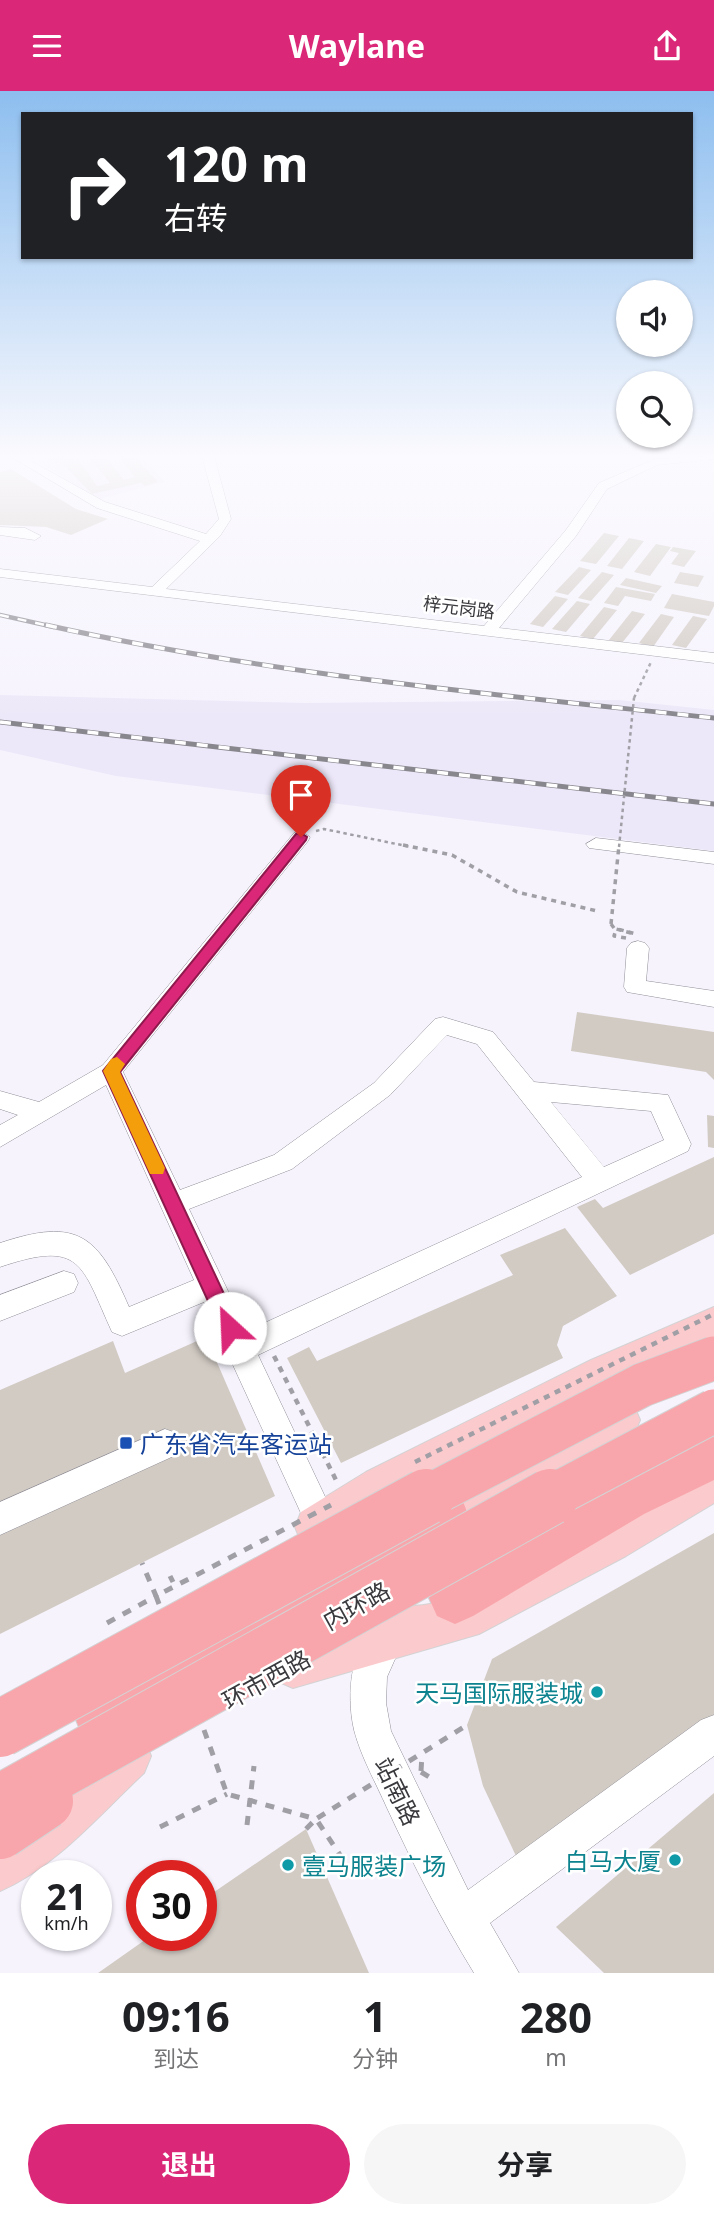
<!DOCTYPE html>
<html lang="zh">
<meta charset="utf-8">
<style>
:root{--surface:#fff;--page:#f6f6f6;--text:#202124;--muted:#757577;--accent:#db2777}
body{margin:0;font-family:"Noto Sans","Noto Sans SC",sans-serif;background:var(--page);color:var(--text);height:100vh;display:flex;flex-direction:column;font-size:26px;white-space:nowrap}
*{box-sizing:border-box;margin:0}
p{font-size:23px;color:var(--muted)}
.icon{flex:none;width:38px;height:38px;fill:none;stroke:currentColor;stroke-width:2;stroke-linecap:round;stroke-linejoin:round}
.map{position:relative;height:1882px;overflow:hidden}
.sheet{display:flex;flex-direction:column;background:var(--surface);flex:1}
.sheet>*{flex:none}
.guide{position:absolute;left:21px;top:21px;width:672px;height:147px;border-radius:0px;box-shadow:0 2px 5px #0004;background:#202124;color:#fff;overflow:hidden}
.fabs{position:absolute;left:616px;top:189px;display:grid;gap:14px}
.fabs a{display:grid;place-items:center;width:77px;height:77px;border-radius:50%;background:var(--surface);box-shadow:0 2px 5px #0004;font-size:35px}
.speed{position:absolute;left:21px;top:1769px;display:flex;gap:14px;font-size:35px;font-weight:700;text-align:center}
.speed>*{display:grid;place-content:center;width:91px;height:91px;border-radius:50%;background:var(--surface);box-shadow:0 2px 5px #0004;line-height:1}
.speed small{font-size:18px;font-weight:400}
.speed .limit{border:10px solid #d22;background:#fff;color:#111}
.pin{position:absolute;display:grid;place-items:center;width:60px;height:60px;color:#fff;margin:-72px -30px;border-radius:50% 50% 50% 0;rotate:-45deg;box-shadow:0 0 7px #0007}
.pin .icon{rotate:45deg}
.me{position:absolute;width:77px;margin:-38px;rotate:335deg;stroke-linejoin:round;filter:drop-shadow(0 0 5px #0008)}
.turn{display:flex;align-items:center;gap:24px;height:147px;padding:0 28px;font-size:32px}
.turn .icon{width:91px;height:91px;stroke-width:2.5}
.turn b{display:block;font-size:49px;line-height:60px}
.eta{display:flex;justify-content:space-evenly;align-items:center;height:119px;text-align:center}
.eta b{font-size:42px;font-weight:700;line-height:49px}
.primary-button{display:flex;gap:14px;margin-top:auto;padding:14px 28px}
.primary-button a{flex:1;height:80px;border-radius:42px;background:var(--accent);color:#fff;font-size:28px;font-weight:700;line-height:80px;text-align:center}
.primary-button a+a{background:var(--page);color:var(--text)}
header{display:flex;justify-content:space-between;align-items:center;height:91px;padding:0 28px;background:var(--accent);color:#fff;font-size:32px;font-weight:700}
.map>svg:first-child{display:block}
.built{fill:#ede8f9}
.building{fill:#d2cbc4}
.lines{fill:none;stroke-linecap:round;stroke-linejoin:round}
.minor-casing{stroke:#918f98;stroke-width:1}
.major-casing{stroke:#d4d3d4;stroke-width:2}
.highway-casing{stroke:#d4d3d4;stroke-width:2}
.path-far3{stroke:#a19fa6;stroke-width:2.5;stroke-dasharray:3.5 3.5;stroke-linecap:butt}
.path-far2{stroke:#a19fa6;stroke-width:3.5;stroke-dasharray:5 5;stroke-linecap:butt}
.path-far1{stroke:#a19fa6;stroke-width:4.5;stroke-dasharray:6 6;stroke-linecap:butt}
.path{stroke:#a19fa6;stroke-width:5;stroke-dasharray:9 9;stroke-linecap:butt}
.minor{fill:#fff;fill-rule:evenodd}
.major{fill:#fbcacd;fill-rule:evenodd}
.highway{fill:#f8a6ab;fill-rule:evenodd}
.rail-far1-casing{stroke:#89878e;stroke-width:4.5}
.rail-casing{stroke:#89878e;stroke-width:5}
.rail-far1{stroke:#fff;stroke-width:2.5;stroke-dasharray:9;stroke-linecap:butt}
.rail{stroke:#fff;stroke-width:3.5;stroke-dasharray:11;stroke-linecap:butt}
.highway-bridge-far1-casing{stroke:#d4d3d4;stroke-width:45;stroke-linecap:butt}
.highway-bridge-casing{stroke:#d4d3d4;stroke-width:58;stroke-linecap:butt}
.path-bridge-far3{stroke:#a19fa6;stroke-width:2.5;stroke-dasharray:3.5 3.5;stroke-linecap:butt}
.path-bridge-far2{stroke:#a19fa6;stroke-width:3.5;stroke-dasharray:5 5;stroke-linecap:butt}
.path-bridge-far1{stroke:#a19fa6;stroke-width:4.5;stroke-dasharray:6 6;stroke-linecap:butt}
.path-bridge{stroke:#a19fa6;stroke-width:5;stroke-dasharray:9 9;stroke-linecap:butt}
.highway-bridge-far1{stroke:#f8a6ab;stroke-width:43}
.highway-bridge{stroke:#f8a6ab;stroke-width:56}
.route{fill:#db2777;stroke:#8e194d;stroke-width:2}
.slow{fill:#f59e0b}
.transit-dot{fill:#1a4fb4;stroke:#fff;stroke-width:2.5}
.culture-dot{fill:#0f9aa8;stroke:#fff;stroke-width:2.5}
.labels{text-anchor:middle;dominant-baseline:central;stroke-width:5;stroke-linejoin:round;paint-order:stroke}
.far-street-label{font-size:18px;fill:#3a393d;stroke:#fff}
.near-transit-label{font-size:24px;fill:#164399;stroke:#fff;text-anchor:start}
.near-street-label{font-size:24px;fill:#3a393d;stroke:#fff}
.near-culture-label{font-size:24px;fill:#0d838f;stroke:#fff;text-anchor:end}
</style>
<header><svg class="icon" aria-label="menu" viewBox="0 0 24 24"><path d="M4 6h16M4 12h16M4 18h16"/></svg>Waylane<svg class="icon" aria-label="share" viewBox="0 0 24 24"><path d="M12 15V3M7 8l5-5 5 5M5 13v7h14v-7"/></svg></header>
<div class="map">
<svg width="714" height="1882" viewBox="0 0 714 1882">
<rect width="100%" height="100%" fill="#f6f3fd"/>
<!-- built -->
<g class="built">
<path d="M 29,365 L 165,365 L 146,369 L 165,391 L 99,408 Z"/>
<path d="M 0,604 L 305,612 L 619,609 L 714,619 L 714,760 L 116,685 L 0,659 Z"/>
</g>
<!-- building -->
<g class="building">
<path d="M 39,365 L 76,365 L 97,395 L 110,392 L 88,365 L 105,365 L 124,389 L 135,386 L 118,365 L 134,365 L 158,391 L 145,395 L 141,392 L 92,403 L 63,373 Z"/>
<path d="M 11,378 L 76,418 L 108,428 L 71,444 L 46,436 L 0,434 L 0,381 Z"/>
<path d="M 604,442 L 619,445 L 596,473 L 580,470 Z"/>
<path d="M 629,447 L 644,450 L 622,478 L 607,475 Z"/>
<path d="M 656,453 L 671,456 L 650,485 L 634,481 Z"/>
<path d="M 673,456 L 696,460 L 684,476 L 671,473 L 679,462 L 670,460 Z"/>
<path d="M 579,476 L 591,479 L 568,504 L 555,501 Z"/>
<path d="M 602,481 L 614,484 L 591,510 L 578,507 Z"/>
<path d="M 680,481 L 704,485 L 698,496 L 674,492 Z"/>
<path d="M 626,487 L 662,495 L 656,502 L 620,494 Z"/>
<path d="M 616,496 L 655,503 L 651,510 L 625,505 L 618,515 L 604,512 Z"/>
<path d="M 672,503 L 714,511 L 714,515 L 709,525 L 664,517 Z"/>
<path d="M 555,505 L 568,508 L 543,536 L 530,533 Z"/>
<path d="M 577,510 L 590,513 L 566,541 L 552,538 Z"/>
<path d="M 604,516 L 617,519 L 593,548 L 580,545 Z"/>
<path d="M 632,520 L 645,523 L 622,552 L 609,549 Z"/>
<path d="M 661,523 L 674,526 L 653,556 L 639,552 Z"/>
<path d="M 693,525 L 707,528 L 686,557 L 672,554 Z"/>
<path d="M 577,921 L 714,941 L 714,989 L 706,981 L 571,960 Z"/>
<path d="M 707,1024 L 714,1025 L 714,1057 L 708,1056 Z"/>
<path d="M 714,1066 L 714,1143 L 630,1184 L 577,1116 L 595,1108 L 603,1117 Z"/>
<path d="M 565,1137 L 617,1205 L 563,1235 L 557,1254 L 563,1267 L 341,1372 L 287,1267 L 309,1256 L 317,1270 L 513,1184 L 500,1164 Z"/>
<path d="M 206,1246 L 275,1405 L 0,1543 L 0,1299 L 113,1250 L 125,1282 Z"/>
<path d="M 714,1442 L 714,1642 L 524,1782 L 483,1695 L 467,1634 L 492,1568 Z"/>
<path d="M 714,1702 L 714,1882 L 604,1882 L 556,1836 Z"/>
<path d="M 306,1738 L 369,1882 L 98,1882 L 152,1844 L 201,1844 L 201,1810 Z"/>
</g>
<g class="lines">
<!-- minor casing -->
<g class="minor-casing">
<g id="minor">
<path d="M 10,365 L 22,365 L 105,411 L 206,443 L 219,428 L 202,365 L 214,365 L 231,428 L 220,445 L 166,498 L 484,535 L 566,439 L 599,392 L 655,368 L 714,365 L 714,368 L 657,374 L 607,398 L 576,445 L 499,537 L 714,562 L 714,572 L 0,486 L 0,478 L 152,496 L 200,450 L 97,417 Z"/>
<path d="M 0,436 L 25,437 L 41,445 L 35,449 L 0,444 Z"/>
<path d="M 301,740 L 310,746 L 308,750 L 123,981 L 180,1099 L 274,1064 L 374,992 L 435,928 L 443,926 L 493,941 L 534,991 L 668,1004 L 691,1053 L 688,1060 L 258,1264 L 338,1433 L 333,1444 L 322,1449 L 311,1444 L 204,1211 L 122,1245 L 112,1241 C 81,1173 82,1148 0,1176 L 0,1152 C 78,1126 98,1144 129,1216 L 194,1189 L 106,994 L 0,1056 L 0,1034 L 18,1024 L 0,1018 L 0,1000 L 39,1011 L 103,974 L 294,742 ZM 447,944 L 477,953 L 582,1086 L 247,1240 L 189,1118 L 292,1078 L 390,1004 ZM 551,1011 L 651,1020 L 664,1049 L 604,1076 Z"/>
<path d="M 596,747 L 714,761 L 714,773 L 589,757 L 586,753 Z"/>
<path d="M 638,850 L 645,852 L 649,857 L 646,890 L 714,900 L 714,916 L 627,901 L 624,896 L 627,857 L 631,852 Z"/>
<path d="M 64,1180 L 74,1183 L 78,1192 L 74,1201 L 0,1230 L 0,1204 Z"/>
<path d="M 165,1338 L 176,1342 L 180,1353 L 176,1364 L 0,1444 L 0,1411 Z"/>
<path d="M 387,1531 L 399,1536 L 404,1548 L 387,1586 L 386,1612 L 391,1640 L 468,1799 L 701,1629 L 714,1624 L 714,1665 L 490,1832 L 519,1882 L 474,1882 C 441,1828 414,1775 387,1717 C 376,1692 361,1666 354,1639 C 346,1604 349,1546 387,1531 Z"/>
</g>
</g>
<!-- major casing -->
<g class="major-casing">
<g id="major">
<path d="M 714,1216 L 714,1251 C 612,1298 513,1350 413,1402 C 380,1419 350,1443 316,1457 L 301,1451 L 295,1436 L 301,1421 L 366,1381 L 591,1269 Z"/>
<path d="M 620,1310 L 634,1315 L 640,1329 L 634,1343 L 445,1449 L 430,1455 L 415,1449 L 409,1434 L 415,1419 Z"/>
<path d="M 714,1368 L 714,1412 L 626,1465 L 479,1543 L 293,1597 L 277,1590 L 270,1574 L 277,1558 L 379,1526 L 405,1513 C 451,1532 659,1391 714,1368 Z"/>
<path d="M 127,1641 L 144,1648 L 151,1665 L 144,1682 C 100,1723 56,1776 0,1800 L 0,1744 L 110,1648 Z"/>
</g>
</g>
<!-- highway casing -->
<g class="highway-casing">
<g id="highway">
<path d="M 714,1340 L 714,1389 L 644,1423 L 473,1525 L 455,1533 L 437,1525 L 429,1507 L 437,1489 L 610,1389 Z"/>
<path d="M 444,1401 L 462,1408 L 469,1426 L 462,1444 L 122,1644 L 102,1652 L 82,1644 L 74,1624 L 82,1604 Z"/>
</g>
</g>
<!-- path-far3 -->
<g class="path-far3">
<path d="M 634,607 L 651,571"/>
<path d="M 316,740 L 324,738 L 411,756"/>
</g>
<!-- path-far2 -->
<g class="path-far2">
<path d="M 403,754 L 452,764 L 517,801 L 597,820"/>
<path d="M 611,833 L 614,837 L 636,843"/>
<path d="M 626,847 L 614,845 L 616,838 L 635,843"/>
</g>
<!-- path-far1 -->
<path class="path-far1" d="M 274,1265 L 336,1389"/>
<!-- path -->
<g class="path">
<path d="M 170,1485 L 173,1491"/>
<path d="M 107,1532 L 156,1505 L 142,1472"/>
<path d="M 421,1680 L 422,1664"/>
<path d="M 421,1681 L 434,1689"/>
<path d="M 247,1734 L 254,1675"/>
<path d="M 160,1736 L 227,1703"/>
<path d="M 306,1738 L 316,1728 L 346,1773"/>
</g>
<!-- minor -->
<use href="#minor" class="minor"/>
<!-- major -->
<use href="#major" class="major"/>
<!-- highway -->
<use href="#highway" class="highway"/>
<!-- rail-far1 casing -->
<g class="rail-far1-casing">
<path id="rail-far1" d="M 0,524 L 54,536"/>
</g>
<!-- rail casing -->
<g class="rail-casing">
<g id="rail">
<path d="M 46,534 C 266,583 491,603 714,627"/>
<path d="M 0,631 L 714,713"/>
</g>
</g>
<!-- rail-far1 -->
<use href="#rail-far1" class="rail-far1"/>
<!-- rail -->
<use href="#rail" class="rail"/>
<!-- highway-bridge-far1 casing -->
<g class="highway-bridge-far1-casing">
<g id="highway-bridge-far1">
<path d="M 423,1408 L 642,1294 L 714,1267"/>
<path d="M 547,1408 L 714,1320"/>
</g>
</g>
<!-- highway-bridge casing -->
<g class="highway-bridge-casing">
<g id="highway-bridge">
<path d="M 0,1638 L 426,1406"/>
<path d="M 0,1712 L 550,1406"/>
<path d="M 0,1740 L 45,1710"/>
</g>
</g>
<!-- path-bridge-far3 -->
<path class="path-bridge-far3" d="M 619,756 L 634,607"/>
<!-- path-bridge-far2 -->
<path class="path-bridge-far2" d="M 611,833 L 619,754"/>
<!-- path-bridge-far1 -->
<path class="path-bridge-far1" d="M 415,1371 L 714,1223"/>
<!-- path-bridge -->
<g class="path-bridge">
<path d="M 159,1513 L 156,1505 L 331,1414"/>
<path d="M 204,1639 L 227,1703 L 316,1728 L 467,1634"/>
</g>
<!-- highway-bridge-far1 -->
<use href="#highway-bridge-far1" class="highway-bridge-far1"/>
<!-- highway-bridge -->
<use href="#highway-bridge" class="highway-bridge"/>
</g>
<!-- sky -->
<linearGradient id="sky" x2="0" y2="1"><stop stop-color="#8dbeef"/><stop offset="0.58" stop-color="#fbfafe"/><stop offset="1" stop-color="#fbfafe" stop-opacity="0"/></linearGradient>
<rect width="714" height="629" fill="url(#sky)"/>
<!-- route -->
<path class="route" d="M 301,742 L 307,746 L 306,749 L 120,981 L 240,1237 L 237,1243 L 230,1246 L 223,1243 L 103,980 L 296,743 Z"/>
<!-- slow -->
<path class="slow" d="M 117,966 L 125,973 L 120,981 L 165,1077 L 163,1083 L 150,1083 L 103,980 L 111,968 Z"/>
<!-- markers -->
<rect class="transit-dot" x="119" y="1345" width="14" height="14" rx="3.5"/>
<g class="culture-dot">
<circle cx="597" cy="1601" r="7"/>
<circle cx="675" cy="1769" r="7"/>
<circle cx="288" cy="1774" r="7"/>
</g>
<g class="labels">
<!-- far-street labels -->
<g class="far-street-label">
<text transform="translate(459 516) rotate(7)">梓元岗路</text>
</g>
<!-- near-transit labels -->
<g class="near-transit-label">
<text x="140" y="1352">广东省汽车客运站</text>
</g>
<!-- near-street labels -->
<g class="near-street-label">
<text transform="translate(356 1514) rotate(-29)">内环路</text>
<text transform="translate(266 1588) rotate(-29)">环市西路</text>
<text transform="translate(398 1700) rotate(64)">站南路</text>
</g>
<!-- near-culture labels -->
<g class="near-culture-label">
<text x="583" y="1601">天马国际服装城</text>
<text x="661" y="1769">白马大厦</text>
<text x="302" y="1774" text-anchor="start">壹马服装广场</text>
</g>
</g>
</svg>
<div class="fabs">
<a><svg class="icon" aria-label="sound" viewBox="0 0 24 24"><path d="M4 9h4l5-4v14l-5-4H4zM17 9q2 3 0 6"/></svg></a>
<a><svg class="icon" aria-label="search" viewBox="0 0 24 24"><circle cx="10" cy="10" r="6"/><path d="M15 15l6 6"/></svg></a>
</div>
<div class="speed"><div>21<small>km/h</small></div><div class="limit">30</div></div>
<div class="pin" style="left:301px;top:746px;background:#d93025"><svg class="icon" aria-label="arrive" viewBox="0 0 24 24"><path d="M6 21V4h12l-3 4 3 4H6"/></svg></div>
<svg class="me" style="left:230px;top:1237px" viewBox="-20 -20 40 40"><circle r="19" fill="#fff"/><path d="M0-13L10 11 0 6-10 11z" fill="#db2777"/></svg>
<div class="guide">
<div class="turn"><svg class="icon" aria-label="right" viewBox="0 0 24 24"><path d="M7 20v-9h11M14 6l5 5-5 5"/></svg><div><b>120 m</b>右转</div></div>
</div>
</div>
<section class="sheet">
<div class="eta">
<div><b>09:16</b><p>到达</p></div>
<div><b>1</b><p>分钟</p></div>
<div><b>280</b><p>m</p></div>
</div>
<div class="primary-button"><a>退出</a><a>分享</a></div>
</section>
